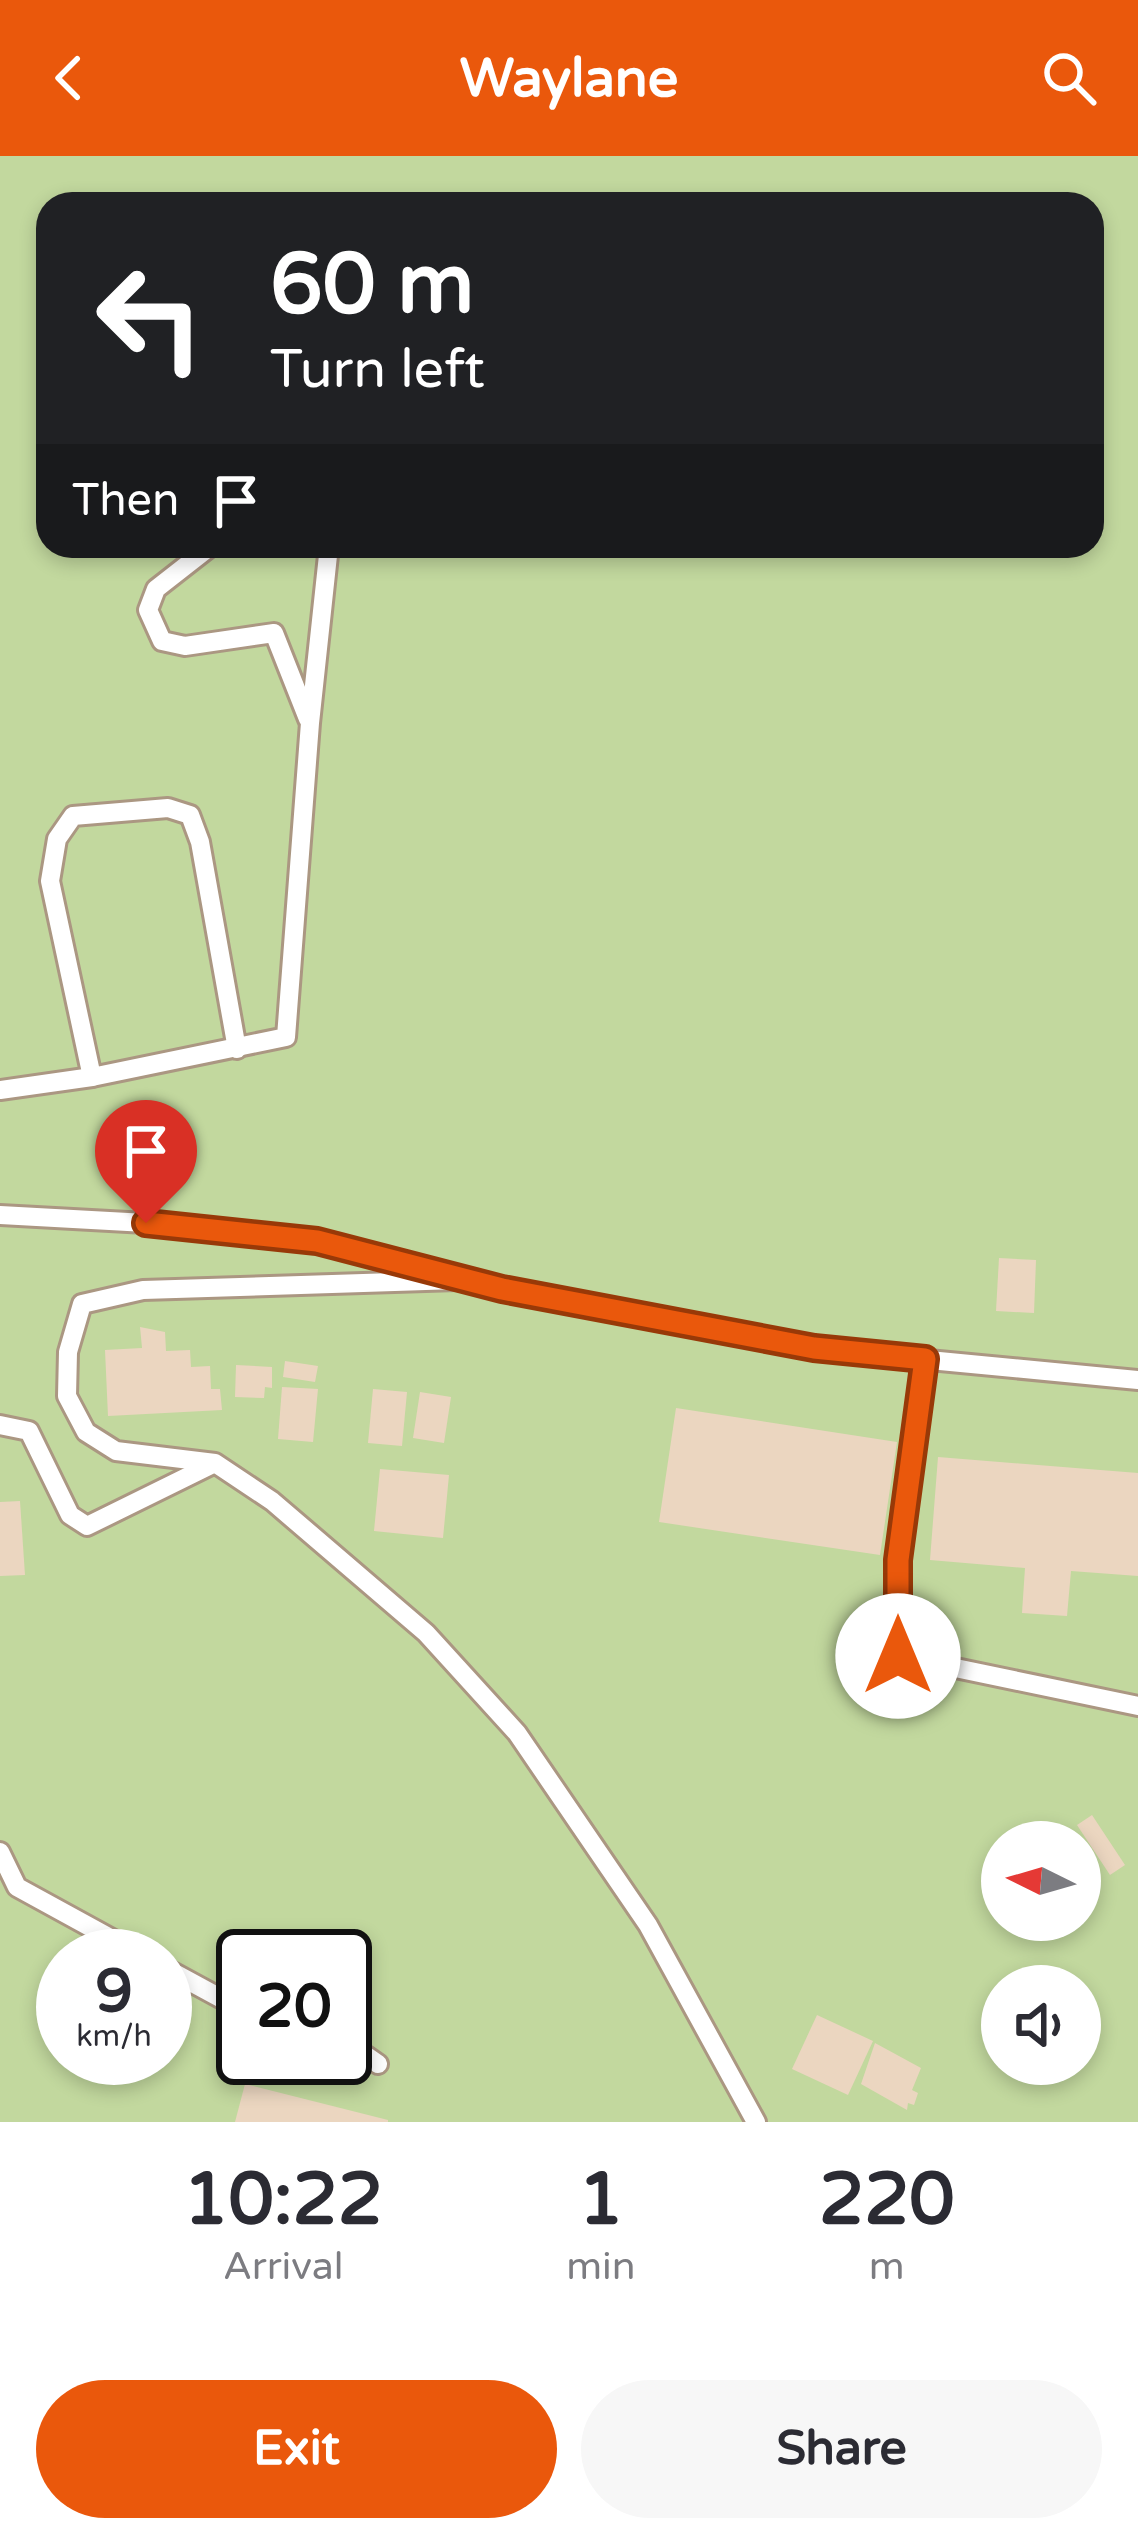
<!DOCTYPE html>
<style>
:root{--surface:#fff;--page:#f7f7f7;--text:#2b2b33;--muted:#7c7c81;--accent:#ea580c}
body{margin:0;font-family:"Varela Round",sans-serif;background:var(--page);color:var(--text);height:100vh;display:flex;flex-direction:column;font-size:45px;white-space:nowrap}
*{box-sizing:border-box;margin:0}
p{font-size:39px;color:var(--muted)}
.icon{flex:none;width:66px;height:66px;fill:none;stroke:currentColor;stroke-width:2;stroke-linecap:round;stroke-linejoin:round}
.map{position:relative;height:1966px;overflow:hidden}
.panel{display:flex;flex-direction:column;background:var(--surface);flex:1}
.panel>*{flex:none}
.banner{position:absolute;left:36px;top:36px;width:1068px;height:366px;border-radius:36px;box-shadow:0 6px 18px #0003;background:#202124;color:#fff;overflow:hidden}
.needle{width:78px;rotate:275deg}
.buttons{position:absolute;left:981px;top:1665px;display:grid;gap:24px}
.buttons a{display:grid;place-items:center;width:120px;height:120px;border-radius:50%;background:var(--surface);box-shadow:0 6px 18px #0003;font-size:60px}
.speed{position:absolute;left:36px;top:1773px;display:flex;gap:24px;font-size:60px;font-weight:700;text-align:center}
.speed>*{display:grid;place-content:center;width:156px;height:156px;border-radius:50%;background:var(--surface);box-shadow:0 6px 18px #0003;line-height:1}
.speed small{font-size:30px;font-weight:400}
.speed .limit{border:6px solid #111;border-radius:18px;background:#fff;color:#111}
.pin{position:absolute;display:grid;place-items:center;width:102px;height:102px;color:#fff;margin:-123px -51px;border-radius:50% 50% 50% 0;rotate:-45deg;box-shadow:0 0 12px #0007}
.pin .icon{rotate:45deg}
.me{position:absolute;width:132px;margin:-66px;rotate:0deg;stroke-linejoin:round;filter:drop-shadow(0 0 9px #0008)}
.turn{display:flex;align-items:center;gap:42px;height:252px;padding:0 36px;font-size:54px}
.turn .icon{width:156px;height:156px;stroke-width:2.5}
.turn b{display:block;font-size:84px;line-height:102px}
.then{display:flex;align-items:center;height:114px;padding:0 36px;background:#0003;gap:24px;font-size:45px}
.eta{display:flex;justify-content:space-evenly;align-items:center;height:204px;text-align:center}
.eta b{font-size:72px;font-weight:700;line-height:84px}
.cta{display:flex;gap:24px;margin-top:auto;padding:24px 36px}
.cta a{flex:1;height:138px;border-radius:72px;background:var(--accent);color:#fff;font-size:48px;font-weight:700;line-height:138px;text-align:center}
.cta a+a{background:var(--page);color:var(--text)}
header{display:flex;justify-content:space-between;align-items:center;height:156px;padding:0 36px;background:var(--accent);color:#fff;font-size:54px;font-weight:700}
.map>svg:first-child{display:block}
.green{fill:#c2d89e;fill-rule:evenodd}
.building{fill:#ebd6c0}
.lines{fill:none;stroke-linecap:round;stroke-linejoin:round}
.service-casing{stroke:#ab9782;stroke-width:24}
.service{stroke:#fff;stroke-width:18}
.route-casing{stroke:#983908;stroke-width:30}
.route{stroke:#ea580c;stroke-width:21}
</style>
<header><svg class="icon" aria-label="back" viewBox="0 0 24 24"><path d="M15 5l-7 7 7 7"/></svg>Waylane<svg class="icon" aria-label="search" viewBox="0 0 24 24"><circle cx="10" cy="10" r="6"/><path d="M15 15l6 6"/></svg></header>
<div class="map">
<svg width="1138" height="1966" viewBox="0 0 1138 1966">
<rect width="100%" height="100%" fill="#fcf8f3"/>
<!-- green -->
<path class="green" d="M 0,0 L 1138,0 L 1138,1966 L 0,1966 ZM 48,48 L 1092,48 L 1092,390 L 48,390 ZM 1002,1686 L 1080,1686 L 1080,1764 L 1002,1764 ZM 63,1800 L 165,1800 L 165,1902 L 63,1902 ZM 243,1800 L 345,1800 L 345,1902 L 243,1902 ZM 1002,1830 L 1080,1830 L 1080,1908 L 1002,1908 Z"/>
<!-- building -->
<g class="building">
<path d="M 999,1102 L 1036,1104 L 1034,1157 L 996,1155 Z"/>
<path d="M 140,1171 L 165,1176 L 166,1195 L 190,1194 L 191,1211 L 210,1210 L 211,1233 L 220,1233 L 222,1254 L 108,1260 L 105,1194 L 142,1192 Z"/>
<path d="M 285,1205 L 318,1210 L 315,1226 L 283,1221 Z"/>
<path d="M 236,1209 L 272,1211 L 272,1232 L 265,1231 L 264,1242 L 235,1241 Z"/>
<path d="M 282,1231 L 318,1233 L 313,1286 L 278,1283 Z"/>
<path d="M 373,1233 L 407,1236 L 402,1290 L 368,1287 Z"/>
<path d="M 420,1236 L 451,1241 L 444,1287 L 413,1282 Z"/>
<path d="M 676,1252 L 897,1286 L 880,1399 L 659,1366 Z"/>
<path d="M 938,1301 L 1138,1317 L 1138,1420 L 1071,1415 L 1067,1460 L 1022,1457 L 1025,1412 L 930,1404 Z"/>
<path d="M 380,1313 L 449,1319 L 443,1382 L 374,1375 Z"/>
<path d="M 20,1345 L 25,1419 L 0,1420 L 0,1346 Z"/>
<path d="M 1092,1659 L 1125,1709 L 1110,1719 L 1077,1669 Z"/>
<path d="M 817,1859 L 873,1885 L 848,1939 L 792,1913 Z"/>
<path d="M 875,1887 L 921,1912 L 912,1934 L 918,1937 L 914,1949 L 908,1947 L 907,1954 L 861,1928 Z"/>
<path d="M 245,1928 L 388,1964 L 388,1966 L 235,1966 Z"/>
</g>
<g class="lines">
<!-- service casing -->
<g class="service-casing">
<g id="service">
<path d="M 211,390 L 156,433 L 148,454 L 162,485 L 185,490 L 274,477 L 308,563"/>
<path d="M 92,921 L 50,725 L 57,683 L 73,660 L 168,652 L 190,659 L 200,686 L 237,893"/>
<path d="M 0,934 L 92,921 L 286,881 L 310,567 L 329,390"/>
<path d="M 0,1059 L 146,1067 L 317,1085 L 457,1124 L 814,1193 L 1138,1224"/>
<path d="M 457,1124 L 143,1134 L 82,1148 L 68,1196 L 67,1240 L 86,1276 L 116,1295 L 215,1307 L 272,1345 L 426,1477 L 517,1577 L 648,1769 L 756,1966"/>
<path d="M 925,1203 L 898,1404 L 898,1500 L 1138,1550"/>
<path d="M 0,1269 L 29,1275 L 70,1359 L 87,1370 L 213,1308"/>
<path d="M 0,1696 L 17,1731 L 143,1800"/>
<path d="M 165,1812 L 224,1844 L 243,1847"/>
<path d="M 345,1885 L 378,1908"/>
</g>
</g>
<!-- service -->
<use href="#service" class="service"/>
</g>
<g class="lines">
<!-- route casing -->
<g class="route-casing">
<path id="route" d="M 146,1067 L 317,1085 L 502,1133 L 814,1192 L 925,1203 L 898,1404 L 898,1500"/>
</g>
<!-- route -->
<use href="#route" class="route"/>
</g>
</svg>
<div class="buttons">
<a><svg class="needle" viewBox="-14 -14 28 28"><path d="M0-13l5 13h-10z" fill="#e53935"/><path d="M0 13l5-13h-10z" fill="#7c7c81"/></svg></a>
<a><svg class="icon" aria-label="sound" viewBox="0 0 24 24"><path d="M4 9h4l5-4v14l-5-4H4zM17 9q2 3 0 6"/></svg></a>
</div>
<div class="speed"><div>9<small>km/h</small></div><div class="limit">20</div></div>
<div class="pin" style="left:146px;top:1067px;background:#d93025"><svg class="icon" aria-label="arrive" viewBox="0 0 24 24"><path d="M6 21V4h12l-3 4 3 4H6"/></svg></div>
<svg class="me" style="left:898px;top:1500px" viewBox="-20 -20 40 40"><circle r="19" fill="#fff"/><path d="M0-13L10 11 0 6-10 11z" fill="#ea580c"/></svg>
<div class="banner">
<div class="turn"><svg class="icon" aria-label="left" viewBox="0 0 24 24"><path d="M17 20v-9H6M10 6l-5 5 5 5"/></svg><div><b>60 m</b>Turn left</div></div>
<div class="then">Then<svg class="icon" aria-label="arrive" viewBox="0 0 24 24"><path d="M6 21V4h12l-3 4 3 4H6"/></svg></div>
</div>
</div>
<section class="panel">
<div class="eta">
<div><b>10:22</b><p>Arrival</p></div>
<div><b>1</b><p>min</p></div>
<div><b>220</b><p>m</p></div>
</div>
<div class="cta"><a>Exit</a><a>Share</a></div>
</section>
